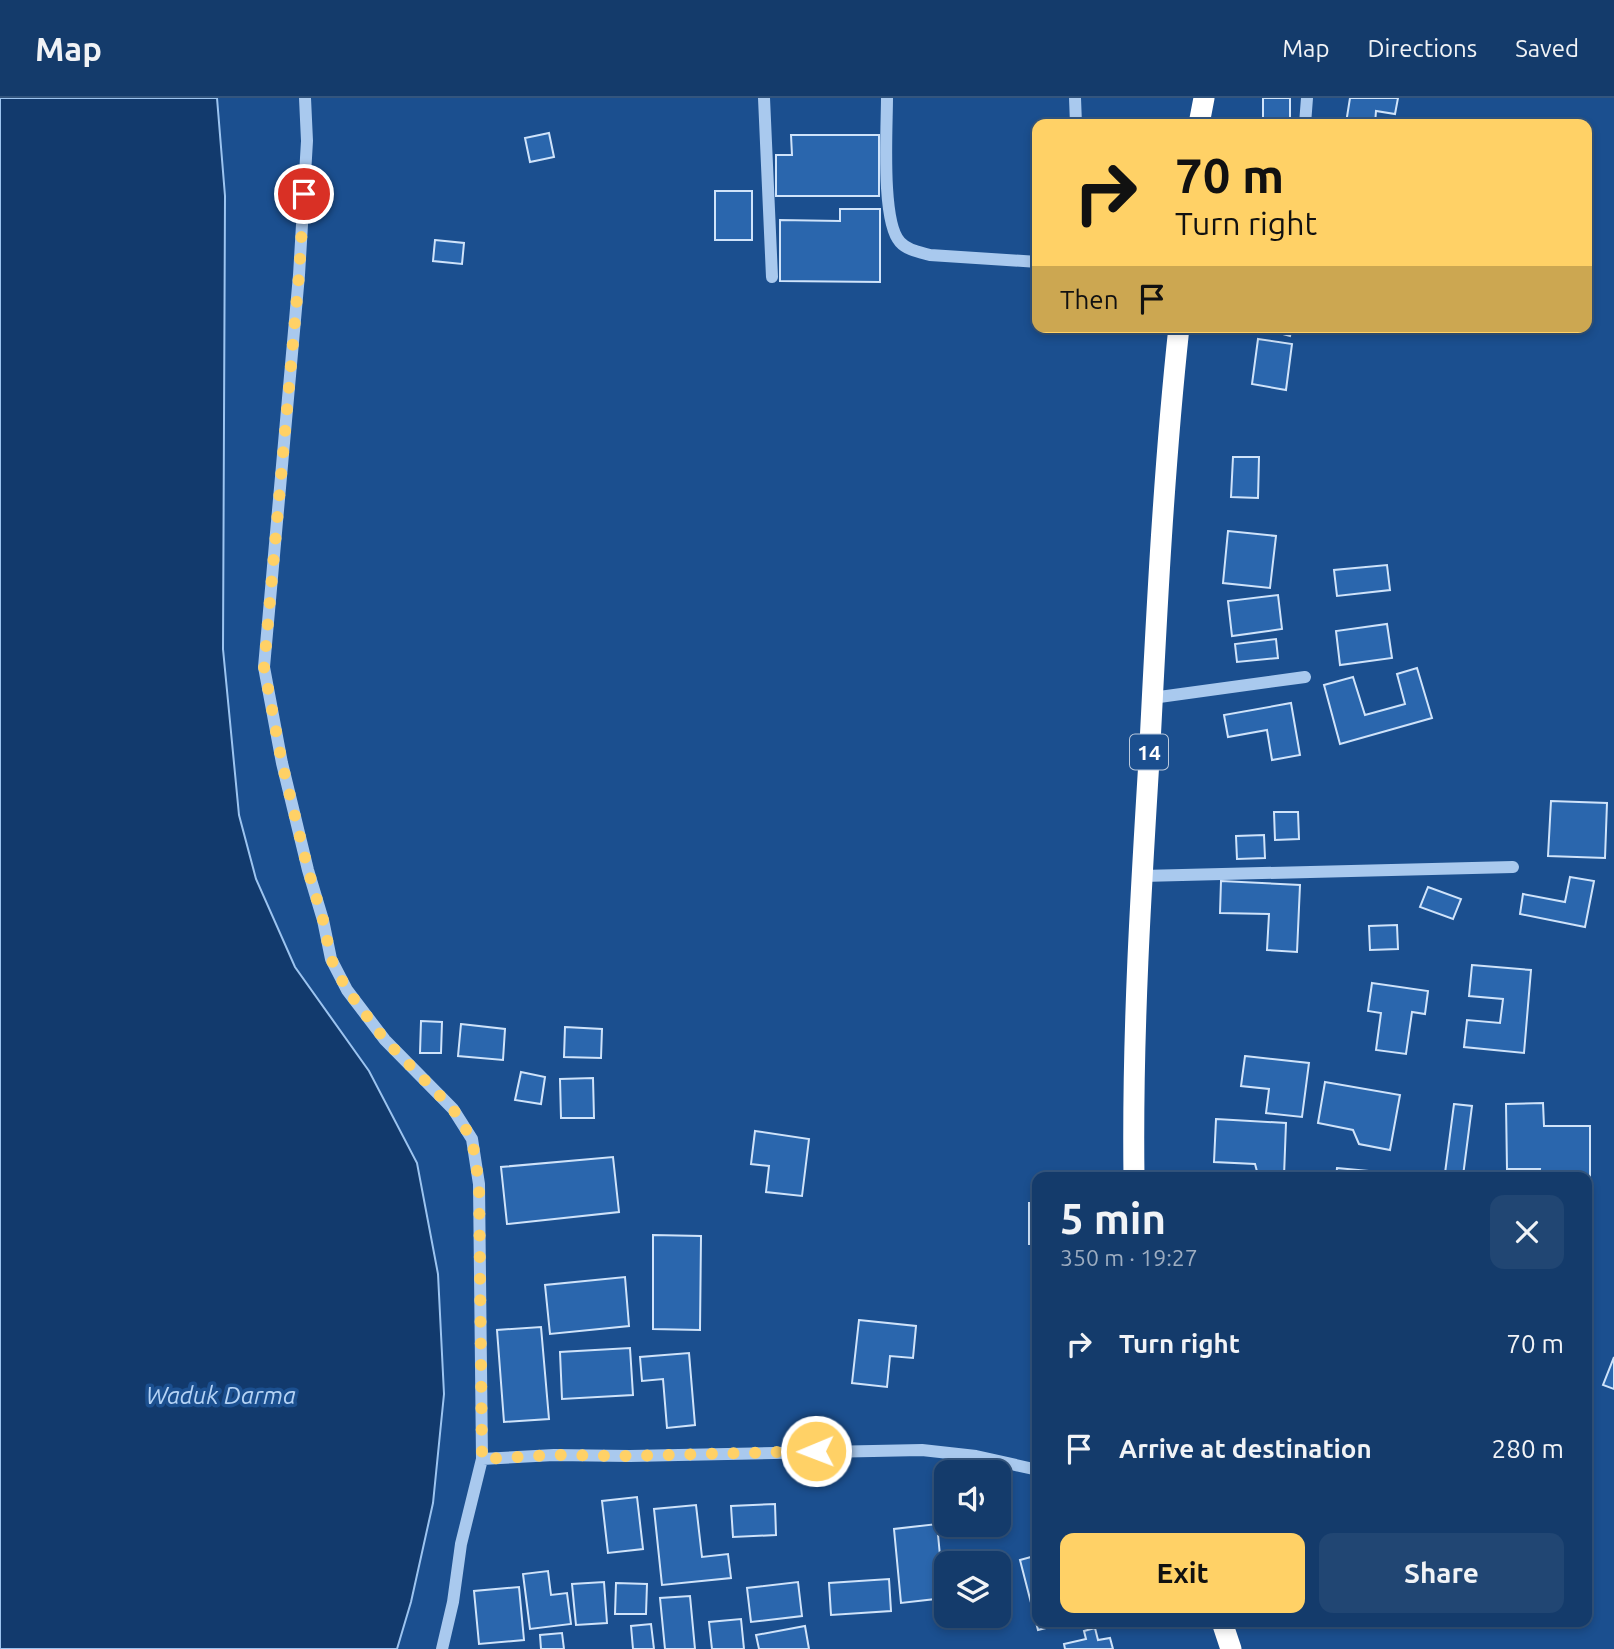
<!DOCTYPE html>
<meta charset="utf-8">
<style>
:root{--surface:#143b6b;--page:#214673;--text:#f1f3f6;--muted:#9dadc1;--line:#33557e;--accent:#ffd166}
body{margin:0;font-family:Ubuntu,sans-serif;background:var(--page);color:var(--text);height:100vh;display:flex;flex-direction:column;font-size:26px;white-space:nowrap}
*{box-sizing:border-box;margin:0}
p{font-size:23px;color:var(--muted)}
.icon{flex:none;width:38px;height:38px;fill:none;stroke:currentColor;stroke-width:2;stroke-linecap:round;stroke-linejoin:round}
.map{position:relative;flex:1;overflow:hidden}
.panel{position:absolute;left:1032px;top:1074px;width:560px;height:455px;display:flex;flex-direction:column;background:var(--surface);border-radius:14px;box-shadow:0 4px 10px #0003,0 0 0 2px var(--line)}
.panel>*{flex:none}
.top-card{position:absolute;left:1032px;top:21px;width:560px;height:214px;border-radius:14px;box-shadow:0 4px 10px #0003,0 0 0 2px var(--line);background:#ffd166;color:#111;overflow:hidden}
.tools{position:absolute;left:934px;top:1362px;display:grid;gap:14px}
.tools a{display:grid;place-items:center;width:77px;height:77px;border-radius:14px;background:var(--surface);box-shadow:0 4px 10px #0003,0 0 0 2px var(--line);font-size:35px}
.pin{position:absolute;display:grid;place-items:center;width:60px;height:60px;color:#fff;margin:-30px;border:4px solid #fff;border-radius:50%;box-shadow:0 2px 7px #0007}
.me{position:absolute;width:77px;margin:-38px;rotate:269deg;stroke-linejoin:round;filter:drop-shadow(0 0 5px #0008)}
.turn{display:flex;align-items:center;gap:24px;height:147px;padding:0 28px;font-size:32px}
.turn .icon{width:91px;height:91px;stroke-width:2.5}
.turn b{display:block;font-size:49px;line-height:60px}
.then{display:flex;align-items:center;height:66px;padding:0 28px;background:#0003;gap:14px;font-size:26px}
.round{display:grid;place-items:center;flex:none;width:74px;height:74px;border-radius:14px;background:var(--page)}
.headline{display:flex;align-items:center;justify-content:space-between;height:119px;padding:0 28px}
h1{font-size:42px;font-weight:600;line-height:52px}
.action{display:flex;gap:14px;margin-top:auto;padding:14px 28px}
.action a{flex:1;height:80px;border-radius:14px;background:var(--accent);color:#111;font-size:28px;font-weight:600;line-height:80px;text-align:center}
.action a+a{background:var(--page);color:var(--text)}
ul{padding:0;list-style:none}
li{display:flex;align-items:center;gap:21px;height:105px;padding:0 28px}
li div{flex:1}
li b{display:block;font-size:26px}
li em{font-style:normal}
header{display:flex;align-items:center;gap:42px;box-sizing:border-box;height:98px;padding:0 35px;background:var(--surface);border-bottom:2px solid var(--line)}
header strong{font-size:33px}
nav{display:flex;gap:38px;margin-inline-start:auto;font-size:24px}
.map>svg:first-child{display:block}
.water{fill:#123a6d;stroke:#9cc4f0;stroke-width:2}
.building{fill:#2a66ad;stroke:#cfe3fa;stroke-width:2}
.lines{fill:none;stroke-linecap:round;stroke-linejoin:round}
.minor{stroke:#a9c9ee;stroke-width:12}
.highway{stroke:#fff;stroke-width:21}
.route{stroke:#ffd166;stroke-width:12;stroke-dasharray:0 21.6}
.labels{text-anchor:middle;dominant-baseline:central;stroke-width:7;stroke-linejoin:round;paint-order:stroke}
.shield{fill:#1b4f8f;stroke:#bbcadd;stroke-width:2}
.shield-label{font-size:21px;font-weight:bold;fill:#fff}
.water-label{font-size:24px;font-style:italic;fill:#b5d3f5;stroke:#1b4f8f}
</style>
<header>
<strong>Map</strong>
<nav><a>Map</a><a>Directions</a><a>Saved</a></nav>
</header>
<div class="map">
<svg width="1614" height="1551" viewBox="0 0 1614 1551">
<rect width="100%" height="100%" fill="#1b4f8f"/>
<!-- water -->
<path class="water" d="M 0,0 L 217,0 L 225,98 L 223,551 L 239,717 L 256,781 L 295,869 L 369,973 L 417,1065 L 438,1176 L 444,1296 L 433,1405 L 411,1504 L 397,1551 L 0,1551 Z"/>
<!-- building -->
<g class="building">
<rect x="1263" y="0" width="27" height="26"/>
<path d="M 1350,0 L 1398,0 L 1395,16 L 1376,13 L 1375,26 L 1346,25 Z"/>
<path d="M 549,35 L 554,59 L 530,64 L 525,40 Z"/>
<path d="M 791,37 L 879,37 L 879,98 L 776,98 L 776,57 L 792,57 Z"/>
<rect x="715" y="93" width="37" height="49"/>
<path d="M 840,111 L 880,111 L 880,184 L 780,183 L 780,122 L 840,123 Z"/>
<path d="M 435,142 L 464,145 L 462,166 L 433,163 Z"/>
<path d="M 1258,229 L 1292,229 L 1290,238 Z"/>
<path d="M 1258,241 L 1292,246 L 1286,292 L 1252,286 Z"/>
<path d="M 1233,359 L 1259,359 L 1258,400 L 1231,399 Z"/>
<path d="M 1228,433 L 1276,438 L 1270,490 L 1223,485 Z"/>
<path d="M 1387,467 L 1390,492 L 1337,498 L 1334,472 Z"/>
<path d="M 1278,497 L 1282,531 L 1232,538 L 1228,503 Z"/>
<path d="M 1387,526 L 1392,560 L 1340,567 L 1336,533 Z"/>
<path d="M 1276,541 L 1278,560 L 1237,564 L 1235,546 Z"/>
<path d="M 1417,570 L 1432,620 L 1340,646 L 1324,587 L 1353,579 L 1365,617 L 1405,606 L 1397,576 Z"/>
<path d="M 1291,605 L 1300,657 L 1272,662 L 1267,632 L 1228,639 L 1224,617 Z"/>
<path d="M 1551,703 L 1607,705 L 1605,760 L 1548,758 Z"/>
<path d="M 1274,714 L 1298,714 L 1299,741 L 1275,742 Z"/>
<path d="M 1264,737 L 1265,760 L 1237,761 L 1236,738 Z"/>
<path d="M 1570,779 L 1594,783 L 1585,829 L 1520,816 L 1523,796 L 1565,804 Z"/>
<path d="M 1221,783 L 1300,787 L 1297,854 L 1267,852 L 1269,816 L 1220,815 Z"/>
<path d="M 1428,789 L 1461,801 L 1453,821 L 1420,809 Z"/>
<path d="M 1397,827 L 1398,851 L 1370,852 L 1369,828 Z"/>
<path d="M 1472,867 L 1531,872 L 1524,955 L 1464,949 L 1467,922 L 1500,925 L 1503,901 L 1469,898 Z"/>
<path d="M 1372,885 L 1428,893 L 1425,916 L 1412,914 L 1406,956 L 1376,952 L 1381,915 L 1368,913 Z"/>
<path d="M 421,923 L 442,924 L 441,955 L 420,955 Z"/>
<path d="M 461,926 L 505,931 L 503,962 L 458,958 Z"/>
<path d="M 565,929 L 602,931 L 601,960 L 564,959 Z"/>
<path d="M 1245,958 L 1309,965 L 1302,1019 L 1266,1015 L 1269,991 L 1241,988 Z"/>
<path d="M 521,974 L 545,979 L 541,1006 L 515,1002 Z"/>
<path d="M 593,980 L 594,1020 L 561,1020 L 560,981 Z"/>
<path d="M 1325,984 L 1400,997 L 1390,1052 L 1359,1046 L 1353,1032 L 1318,1025 Z"/>
<path d="M 1543,1005 L 1544,1028 L 1590,1028 L 1590,1082 L 1587,1082 L 1587,1080 L 1539,1080 L 1540,1071 L 1507,1071 L 1506,1006 Z"/>
<path d="M 1454,1006 L 1472,1008 L 1463,1078 L 1445,1075 Z"/>
<path d="M 1216,1021 L 1286,1025 L 1284,1078 L 1258,1077 L 1255,1066 L 1214,1064 Z"/>
<path d="M 755,1033 L 809,1041 L 802,1098 L 766,1094 L 769,1068 L 751,1066 Z"/>
<path d="M 613,1059 L 619,1114 L 507,1126 L 501,1069 Z"/>
<path d="M 1337,1070 L 1443,1080 L 1336,1080 Z"/>
<rect x="1029" y="1105" width="9" height="41"/>
<path d="M 653,1137 L 701,1138 L 700,1232 L 653,1231 Z"/>
<path d="M 625,1179 L 629,1228 L 550,1236 L 545,1187 Z"/>
<path d="M 859,1222 L 916,1228 L 913,1260 L 890,1258 L 887,1289 L 852,1285 Z"/>
<path d="M 541,1229 L 549,1321 L 504,1324 L 497,1232 Z"/>
<path d="M 630,1250 L 633,1297 L 562,1301 L 560,1254 Z"/>
<path d="M 689,1255 L 695,1327 L 667,1330 L 663,1281 L 642,1283 L 640,1259 Z"/>
<path d="M 1614,1259 L 1614,1291 L 1603,1287 Z"/>
<path d="M 637,1399 L 643,1451 L 608,1455 L 602,1403 Z"/>
<path d="M 775,1406 L 776,1437 L 733,1439 L 731,1408 Z"/>
<path d="M 696,1407 L 702,1459 L 728,1456 L 731,1480 L 662,1487 L 654,1411 Z"/>
<path d="M 937,1426 L 944,1500 L 901,1505 L 894,1431 Z"/>
<path d="M 981,1455 L 982,1465 L 956,1465 L 956,1458 Z"/>
<path d="M 1038,1457 L 1038,1524 L 1070,1524 L 1038,1532 L 1020,1462 Z"/>
<path d="M 548,1473 L 551,1497 L 567,1495 L 571,1526 L 530,1531 L 523,1476 Z"/>
<path d="M 889,1481 L 891,1513 L 831,1517 L 829,1485 Z"/>
<path d="M 604,1484 L 607,1525 L 576,1527 L 572,1486 Z"/>
<path d="M 798,1484 L 802,1518 L 751,1524 L 747,1490 Z"/>
<path d="M 616,1485 L 647,1486 L 646,1516 L 615,1516 Z"/>
<path d="M 519,1489 L 524,1542 L 479,1546 L 474,1493 Z"/>
<path d="M 690,1498 L 695,1551 L 665,1551 L 660,1500 Z"/>
<path d="M 741,1521 L 744,1551 L 712,1551 L 709,1524 Z"/>
<path d="M 651,1526 L 654,1551 L 633,1551 L 631,1528 Z"/>
<path d="M 805,1528 L 809,1551 L 759,1551 L 756,1537 Z"/>
<path d="M 1095,1530 L 1098,1542 L 1110,1540 L 1113,1551 L 1065,1551 L 1064,1546 L 1086,1541 L 1084,1533 Z"/>
<path d="M 562,1535 L 564,1551 L 541,1551 L 540,1537 Z"/>
</g>
<g class="lines">
<!-- minor -->
<g class="minor">
<path d="M 305,0 L 307,43 L 299,177 L 264,569 L 282,665 L 308,772 L 323,822 L 331,861 L 347,892 L 385,942 L 453,1011 L 472,1041 L 479,1086 L 482,1361"/>
<path d="M 764,0 L 772,179"/>
<path d="M 887,0 C 887,30 881,124 900,144 C 907,152 919,154 930,157 L 1038,164"/>
<path d="M 1075,0 L 1076,26"/>
<path d="M 1305,26 L 1307,0"/>
<path d="M 1152,600 L 1305,579"/>
<path d="M 1142,778 L 1513,769"/>
<path d="M 442,1551 L 453,1504 L 461,1446 L 482,1361 L 554,1357 L 630,1358 L 922,1352 L 976,1358 L 1038,1372"/>
</g>
<!-- highway -->
<g class="highway">
<path d="M 1199,26 L 1204,0"/>
<path d="M 1134,1080 C 1132,935 1141,791 1150,646 C 1157,507 1164,368 1179,229"/>
<path d="M 1222,1524 L 1231,1551"/>
</g>
</g>
<g class="lines">
<!-- route -->
<path class="route" d="M 304,96 L 299,177 L 264,569 L 282,665 L 308,772 L 323,822 L 331,861 L 347,892 L 385,942 L 453,1011 L 472,1041 L 479,1086 L 482,1361 L 554,1357 L 630,1358 L 816,1353"/>
</g>
<g class="labels">
<!-- shield labels -->
<rect class="shield" x="1130" y="636.5" width="38" height="35" rx="5"/>
<g class="shield-label">
<text x="1149" y="654">14</text>
</g>
<!-- water labels -->
<g class="water-label">
<text x="221" y="1297">Waduk Darma</text>
</g>
</g>
</svg>
<div class="tools">
<a><svg class="icon" aria-label="sound" viewBox="0 0 24 24"><path d="M4 9h4l5-4v14l-5-4H4zM17 9q2 3 0 6"/></svg></a>
<a><svg class="icon" aria-label="layers" viewBox="0 0 24 24"><path d="M12 4l9 5-9 5-9-5zM3 14l9 5 9-5"/></svg></a>
</div>
<div class="pin" style="left:304px;top:96px;background:#d93025"><svg class="icon" aria-label="arrive" viewBox="0 0 24 24"><path d="M6 21V4h12l-3 4 3 4H6"/></svg></div>
<svg class="me" style="left:816px;top:1353px" viewBox="-20 -20 40 40"><circle r="17" fill="#ffd166" stroke="#fff" stroke-width="3"/><path d="M0-11L8 9 0 5-8 9z" fill="#fff"/></svg>
<div class="top-card">
<div class="turn"><svg class="icon" aria-label="right" viewBox="0 0 24 24"><path d="M7 20v-9h11M14 6l5 5-5 5"/></svg><div><b>70 m</b>Turn right</div></div>
<div class="then">Then<svg class="icon" aria-label="arrive" viewBox="0 0 24 24"><path d="M6 21V4h12l-3 4 3 4H6"/></svg></div>
</div>
<section class="panel">
<div class="headline"><div><h1>5 min</h1><p>350 m · 19:27</p></div><a class="round"><svg class="icon" aria-label="close" viewBox="0 0 24 24"><path d="M6 6l12 12M18 6L6 18"/></svg></a></div>
<ul>
<li><svg class="icon" aria-label="right" viewBox="0 0 24 24"><path d="M7 20v-9h11M14 6l5 5-5 5"/></svg><div><b>Turn right</b></div><em>70 m</em></li>
<li><svg class="icon" aria-label="arrive" viewBox="0 0 24 24"><path d="M6 21V4h12l-3 4 3 4H6"/></svg><div><b>Arrive at destination</b></div><em>280 m</em></li>
</ul>
<div class="action"><a>Exit</a><a>Share</a></div>
</section>
</div>
